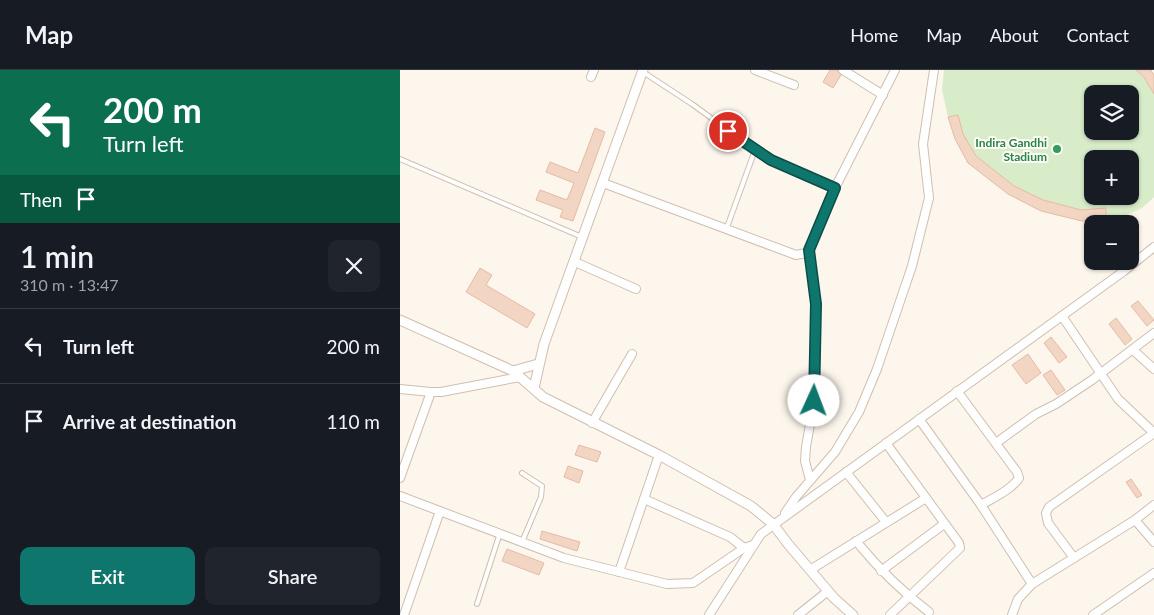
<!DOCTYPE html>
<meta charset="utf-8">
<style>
:root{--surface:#171b24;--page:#20242c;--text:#f1f3f6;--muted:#9ea1a6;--line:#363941;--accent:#0f766e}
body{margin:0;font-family:Lato,sans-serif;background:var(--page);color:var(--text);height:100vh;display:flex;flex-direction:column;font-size:19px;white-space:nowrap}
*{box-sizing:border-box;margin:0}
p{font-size:16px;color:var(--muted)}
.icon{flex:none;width:28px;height:28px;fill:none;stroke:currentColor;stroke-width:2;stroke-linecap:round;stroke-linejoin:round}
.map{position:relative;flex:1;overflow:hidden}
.panel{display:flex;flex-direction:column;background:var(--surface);width:400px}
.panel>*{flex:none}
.hud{background:#0b6e4f;color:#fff;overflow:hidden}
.buttons{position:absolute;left:684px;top:15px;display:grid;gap:10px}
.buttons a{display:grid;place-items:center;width:55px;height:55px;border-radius:10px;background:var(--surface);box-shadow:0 1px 4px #0004;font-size:25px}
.pin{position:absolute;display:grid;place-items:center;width:42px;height:42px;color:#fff;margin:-21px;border:2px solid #fff;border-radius:50%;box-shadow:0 1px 5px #0007}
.me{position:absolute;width:55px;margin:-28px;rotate:2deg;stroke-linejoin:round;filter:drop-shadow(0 0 4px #0008)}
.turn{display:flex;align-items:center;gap:18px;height:105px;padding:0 20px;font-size:22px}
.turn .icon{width:65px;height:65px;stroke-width:2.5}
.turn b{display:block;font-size:35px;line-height:42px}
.then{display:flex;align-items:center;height:48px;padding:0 20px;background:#0003;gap:10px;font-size:19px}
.round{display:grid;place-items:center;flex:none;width:52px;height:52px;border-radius:10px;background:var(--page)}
.headline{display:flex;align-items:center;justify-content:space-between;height:85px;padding:0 20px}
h1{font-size:30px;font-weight:600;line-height:38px}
.button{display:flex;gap:10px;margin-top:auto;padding:10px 20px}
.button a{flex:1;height:58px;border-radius:10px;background:var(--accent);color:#fff;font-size:20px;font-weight:600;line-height:58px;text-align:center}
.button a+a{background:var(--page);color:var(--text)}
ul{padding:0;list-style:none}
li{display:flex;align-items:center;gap:15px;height:75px;padding:0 20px;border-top:1px solid var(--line)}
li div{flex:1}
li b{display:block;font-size:19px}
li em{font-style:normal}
header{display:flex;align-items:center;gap:30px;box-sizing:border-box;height:70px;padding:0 25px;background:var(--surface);border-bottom:1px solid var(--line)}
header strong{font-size:24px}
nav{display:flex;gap:28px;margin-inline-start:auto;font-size:18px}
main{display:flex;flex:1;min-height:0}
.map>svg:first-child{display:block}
.green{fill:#d8ecc9;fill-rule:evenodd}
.building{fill:#f3d5c3;stroke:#e6bba3}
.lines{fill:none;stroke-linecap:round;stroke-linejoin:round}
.service-casing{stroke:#d1beb0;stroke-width:6}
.minor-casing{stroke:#d1beb0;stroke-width:10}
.tertiary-casing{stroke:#d1beb0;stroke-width:11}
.service{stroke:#fff;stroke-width:4}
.minor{stroke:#fff;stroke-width:8}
.tertiary{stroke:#fff;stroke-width:9}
.route-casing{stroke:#0a4d48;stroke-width:12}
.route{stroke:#0f766e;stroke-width:9}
.leisure-dot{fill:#2e9e5b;stroke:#fffaf3;stroke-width:2}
.labels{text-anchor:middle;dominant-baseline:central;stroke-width:4;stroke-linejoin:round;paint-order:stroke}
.leisure-label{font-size:12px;font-weight:bold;fill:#27864d;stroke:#fffaf3;text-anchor:end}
</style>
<header>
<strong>Map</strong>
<nav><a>Home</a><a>Map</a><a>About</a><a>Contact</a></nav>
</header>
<main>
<section class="panel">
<div class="hud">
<div class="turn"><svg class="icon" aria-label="left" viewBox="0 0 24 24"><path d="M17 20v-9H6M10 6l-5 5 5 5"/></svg><div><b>200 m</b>Turn left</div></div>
<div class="then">Then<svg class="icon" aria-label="arrive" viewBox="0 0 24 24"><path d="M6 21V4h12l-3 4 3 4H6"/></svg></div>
</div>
<div class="headline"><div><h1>1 min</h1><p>310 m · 13:47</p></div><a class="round"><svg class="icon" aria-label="close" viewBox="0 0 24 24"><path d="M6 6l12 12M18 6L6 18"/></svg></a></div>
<ul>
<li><svg class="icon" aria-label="left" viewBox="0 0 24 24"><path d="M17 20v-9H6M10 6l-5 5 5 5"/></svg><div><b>Turn left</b></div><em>200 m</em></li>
<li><svg class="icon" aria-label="arrive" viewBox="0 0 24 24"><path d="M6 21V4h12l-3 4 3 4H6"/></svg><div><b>Arrive at destination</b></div><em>110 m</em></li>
</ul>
<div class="button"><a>Exit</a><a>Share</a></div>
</section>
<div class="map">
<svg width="754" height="545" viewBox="0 0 754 545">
<rect width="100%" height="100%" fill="#fdf6ec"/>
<!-- green -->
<path class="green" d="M 544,0 L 751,0 L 754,5 L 754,127 L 742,138 L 720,148 L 682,151 L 641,141 L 568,93 L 555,69 L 548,47 L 542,20 ZM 692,24 L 730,24 L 730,61 L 692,61 ZM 692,89 L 730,89 L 730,126 L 692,126 Z"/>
<!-- building -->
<g class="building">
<path d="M 430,0 L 437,0 L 441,5 L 433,18 L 423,12 Z"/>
<path d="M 736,0 L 751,0 L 752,2 L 754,5 L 754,24 L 744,7 Z"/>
<path d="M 558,45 L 563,64 L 576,86 L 614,116 L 643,130 L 681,140 L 706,138 L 706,149 L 682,151 L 641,141 L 608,124 L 568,93 L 555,69 L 548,47 Z"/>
<path d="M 195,58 L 205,62 L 173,151 L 160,147 L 163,140 L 136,130 L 140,120 L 167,130 L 174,113 L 146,102 L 150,92 L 178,103 Z"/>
<path d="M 80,198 L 92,205 L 86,215 L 135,244 L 127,258 L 66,222 Z"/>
<path d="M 738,231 L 754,250 L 747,256 L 731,236 Z"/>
<path d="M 716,248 L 732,269 L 725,275 L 709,254 Z"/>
<path d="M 651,267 L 667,287 L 659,293 L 644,273 Z"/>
<path d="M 628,284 L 641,303 L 626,314 L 612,295 Z"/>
<path d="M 651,300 L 665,320 L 657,325 L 643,305 Z"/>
<path d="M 179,375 L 201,382 L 197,392 L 175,385 Z"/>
<path d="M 168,396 L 183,401 L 179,413 L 164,407 Z"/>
<path d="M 731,409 L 742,425 L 737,428 L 726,412 Z"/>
<path d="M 142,461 L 180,472 L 177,481 L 140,469 Z"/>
<path d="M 107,479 L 144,493 L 139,505 L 102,491 Z"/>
</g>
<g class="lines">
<!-- service casing -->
<g class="service-casing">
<g id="service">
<path d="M 243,2 L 292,34 L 355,80 L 371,89 L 435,118"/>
<path d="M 0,89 L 182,167"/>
<path d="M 326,160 L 355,80"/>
<path d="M 122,403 L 142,416 L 141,427 L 122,472"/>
<path d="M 77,534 L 100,463"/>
</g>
</g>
<!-- minor casing -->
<g class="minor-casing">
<g id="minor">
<path d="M 355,0 L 394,15"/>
<path d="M 443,0 L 483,25"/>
<path d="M 191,7 L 194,0"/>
<path d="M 203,113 L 396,185 L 406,183 L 409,179 L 435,118 L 495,0"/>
<path d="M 409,179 L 416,235 L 414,331 L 406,377 L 405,391 L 410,410"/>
<path d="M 175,192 L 236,219"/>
<path d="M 662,246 L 718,329 L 754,363"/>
<path d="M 733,280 L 754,299"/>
<path d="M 0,319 L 31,322 L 41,322 L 120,307"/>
<path d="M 557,321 L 617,402 L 619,408 C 611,420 593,428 581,435"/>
<path d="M 519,349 L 581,435 L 632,514"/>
<path d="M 192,353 L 232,284"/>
<path d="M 486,373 L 559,473 L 560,478 L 490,545"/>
<path d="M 596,373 L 636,344 L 656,334 L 692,310 L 754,263"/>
<path d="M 446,402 L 486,452"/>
<path d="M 0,408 L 31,322"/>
<path d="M 0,426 L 164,488 L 267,514 L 293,513 L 344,478 L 353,475"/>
<path d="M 244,429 L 330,467 L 344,478"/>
<path d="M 385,443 L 396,427 L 435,382 L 459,342 L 477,299 L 512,196 L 529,128 L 523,74 L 534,0"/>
<path d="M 735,450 L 754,472"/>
<path d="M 456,471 C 478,498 501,521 529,542"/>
<path d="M 674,488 L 648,453 L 646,443 L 649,437 L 754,363"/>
<path d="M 410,500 L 526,428"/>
<path d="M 481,501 L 544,454"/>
<path d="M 219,502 L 259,385"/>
<path d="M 4,545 L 40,441"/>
<path d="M 309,545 L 361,464 L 724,201 L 754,177"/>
<path d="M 398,545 L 428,521"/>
<path d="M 612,545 L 618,529 L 632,514 L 735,450 L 754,435"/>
<path d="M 693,545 L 754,503"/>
</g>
</g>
<!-- tertiary casing -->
<g class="tertiary-casing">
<g id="tertiary">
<path d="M 0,250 L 113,301 L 143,327 L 259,385 L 351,436 L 373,454 L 388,474 L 434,528 L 453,545"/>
<path d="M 113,301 L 138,294"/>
<path d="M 134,318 L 144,274 L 243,0"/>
</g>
</g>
<!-- service -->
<use href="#service" class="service"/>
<!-- minor -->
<use href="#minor" class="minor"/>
<!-- tertiary -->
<use href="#tertiary" class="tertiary"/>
</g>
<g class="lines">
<!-- route casing -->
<g class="route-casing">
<path id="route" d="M 328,61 L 371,90 L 435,118 L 409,180 L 416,234 L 414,331"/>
</g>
<!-- route -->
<use href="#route" class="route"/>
</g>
<!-- markers -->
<circle class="leisure-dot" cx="657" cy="79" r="5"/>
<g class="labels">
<!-- leisure labels -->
<g class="leisure-label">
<text x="647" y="72">Indira Gandhi<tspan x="647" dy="14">Stadium</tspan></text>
</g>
</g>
</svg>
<div class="buttons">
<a><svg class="icon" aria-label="layers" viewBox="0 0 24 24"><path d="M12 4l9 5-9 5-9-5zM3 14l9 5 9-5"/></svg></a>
<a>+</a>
<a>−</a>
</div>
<div class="pin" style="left:328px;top:61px;background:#d93025"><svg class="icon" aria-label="arrive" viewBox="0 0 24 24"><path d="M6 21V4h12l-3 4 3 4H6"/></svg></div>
<svg class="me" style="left:414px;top:331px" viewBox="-20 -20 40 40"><circle r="19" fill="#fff"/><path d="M0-13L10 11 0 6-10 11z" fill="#0f766e"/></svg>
</div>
</main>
